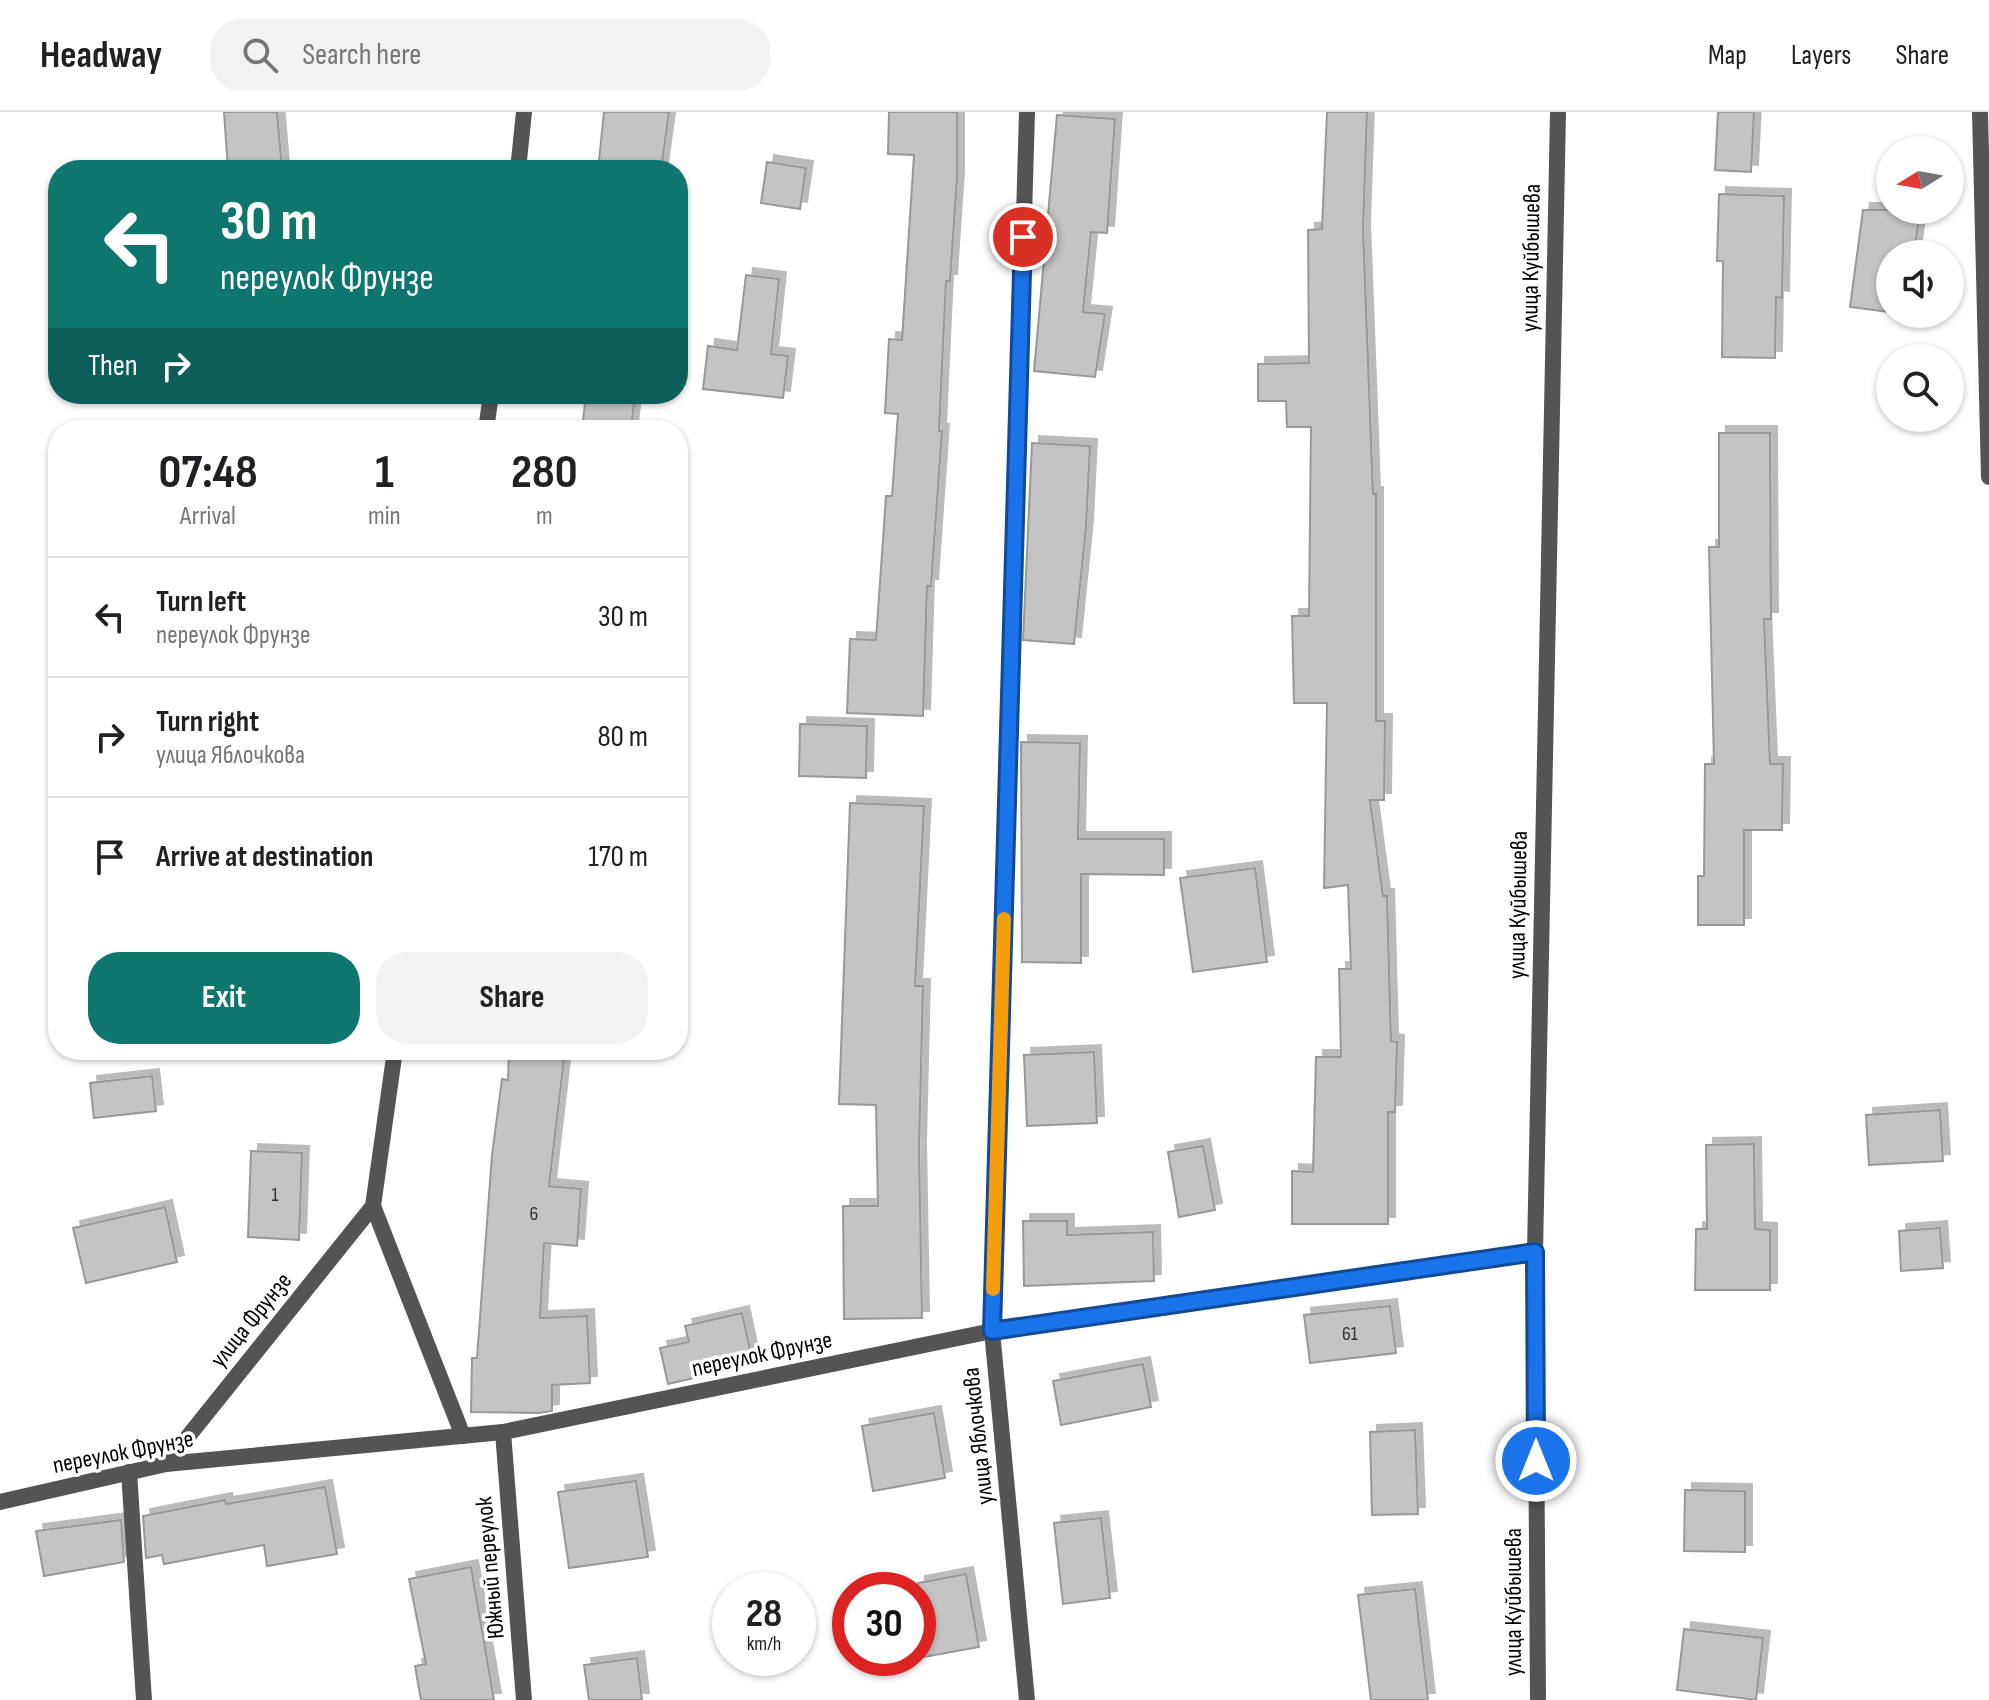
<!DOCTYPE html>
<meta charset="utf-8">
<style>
:root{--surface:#fff;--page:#f2f2f2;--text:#202124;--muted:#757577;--line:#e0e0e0;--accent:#0f766e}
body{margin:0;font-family:"Sofia Sans Condensed",sans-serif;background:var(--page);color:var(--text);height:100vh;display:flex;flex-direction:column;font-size:30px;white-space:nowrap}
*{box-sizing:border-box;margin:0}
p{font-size:26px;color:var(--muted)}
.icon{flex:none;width:44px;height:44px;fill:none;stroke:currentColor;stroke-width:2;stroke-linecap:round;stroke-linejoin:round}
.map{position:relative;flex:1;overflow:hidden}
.sheet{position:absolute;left:48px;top:308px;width:640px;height:640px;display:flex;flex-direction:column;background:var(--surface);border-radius:32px;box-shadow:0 2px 6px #0004}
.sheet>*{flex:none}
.hud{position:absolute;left:48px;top:48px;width:640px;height:244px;border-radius:32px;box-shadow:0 2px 6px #0004;background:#0f766e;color:#fff;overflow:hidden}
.needle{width:52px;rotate:259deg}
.buttons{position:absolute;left:1876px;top:24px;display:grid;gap:16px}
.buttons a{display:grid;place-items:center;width:88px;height:88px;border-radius:50%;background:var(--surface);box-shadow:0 2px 6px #0004;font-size:40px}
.speed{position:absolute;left:712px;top:1460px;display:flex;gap:16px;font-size:40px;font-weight:700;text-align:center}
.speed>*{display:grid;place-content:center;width:104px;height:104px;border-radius:50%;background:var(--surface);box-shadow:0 2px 6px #0004;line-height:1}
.speed small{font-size:20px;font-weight:400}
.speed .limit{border:12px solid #d22;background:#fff;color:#111}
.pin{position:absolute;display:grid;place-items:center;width:68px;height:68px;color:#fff;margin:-34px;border:4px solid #fff;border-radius:50%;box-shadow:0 2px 8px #0007}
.me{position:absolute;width:88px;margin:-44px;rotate:0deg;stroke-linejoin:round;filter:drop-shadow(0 0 6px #0008)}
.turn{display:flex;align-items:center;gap:28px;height:168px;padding:0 40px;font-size:36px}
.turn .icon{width:104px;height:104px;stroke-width:2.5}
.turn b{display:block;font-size:56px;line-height:68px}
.then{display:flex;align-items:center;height:76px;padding:0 40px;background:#0003;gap:16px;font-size:30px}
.eta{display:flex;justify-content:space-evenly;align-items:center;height:136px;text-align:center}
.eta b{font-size:48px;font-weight:700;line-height:56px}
.action{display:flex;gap:16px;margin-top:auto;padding:16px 40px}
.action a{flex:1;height:92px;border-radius:32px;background:var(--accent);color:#fff;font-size:32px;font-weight:700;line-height:92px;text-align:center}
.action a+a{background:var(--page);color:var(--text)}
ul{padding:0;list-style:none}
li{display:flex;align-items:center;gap:24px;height:120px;padding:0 40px;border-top:2px solid var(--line)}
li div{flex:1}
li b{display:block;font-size:30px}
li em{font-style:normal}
header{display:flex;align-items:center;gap:48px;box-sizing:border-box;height:112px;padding:0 40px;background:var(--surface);border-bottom:2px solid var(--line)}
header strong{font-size:38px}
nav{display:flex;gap:44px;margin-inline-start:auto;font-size:28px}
.search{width:560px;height:72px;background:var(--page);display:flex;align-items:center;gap:20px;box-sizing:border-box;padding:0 28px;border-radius:32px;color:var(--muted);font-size:30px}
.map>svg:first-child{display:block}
.building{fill:#c4c4c4;stroke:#989898;stroke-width:2;filter:url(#shadow)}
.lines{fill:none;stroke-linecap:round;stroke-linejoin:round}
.street{stroke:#545454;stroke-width:16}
.route-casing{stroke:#114b97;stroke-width:20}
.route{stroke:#1a73e8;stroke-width:14}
.slow{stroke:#f59e0b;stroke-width:14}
.labels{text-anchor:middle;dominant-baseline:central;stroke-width:7;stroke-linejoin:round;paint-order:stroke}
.number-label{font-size:20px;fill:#313131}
.street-label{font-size:24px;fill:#000;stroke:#fff}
</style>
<header>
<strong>Headway</strong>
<div class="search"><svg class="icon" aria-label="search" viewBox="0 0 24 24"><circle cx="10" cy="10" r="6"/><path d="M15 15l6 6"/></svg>Search here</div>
<nav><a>Map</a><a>Layers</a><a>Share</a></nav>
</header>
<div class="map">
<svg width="1989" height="1588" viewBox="0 0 1989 1588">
<defs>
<filter id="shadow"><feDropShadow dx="7" dy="-7" stdDeviation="0" flood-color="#0004"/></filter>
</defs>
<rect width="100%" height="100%" fill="#fff"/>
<!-- building -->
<g class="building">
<path d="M 224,0 L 277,0 L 282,58 L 228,58 Z"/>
<path d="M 604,0 L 669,0 L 661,58 L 598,58 Z"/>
<path d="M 889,0 L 957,0 L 957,66 L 950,169 L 946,169 L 939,319 L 942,319 L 931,474 L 927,474 L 923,604 L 847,601 L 850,527 L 876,528 L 886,384 L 892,384 L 898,302 L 885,301 L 889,227 L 902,228 L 914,43 L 888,42 Z"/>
<path d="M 1327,0 L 1367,0 L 1363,117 L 1373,382 L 1376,382 L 1376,609 L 1385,609 L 1384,688 L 1370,688 L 1383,784 L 1387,784 L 1391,929 L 1397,930 L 1395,1000 L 1388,1000 L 1388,1112 L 1292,1112 L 1292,1059 L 1313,1060 L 1316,945 L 1341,945 L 1339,857 L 1351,857 L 1348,773 L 1324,776 L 1327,591 L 1294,591 L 1292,504 L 1309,504 L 1311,315 L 1287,315 L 1286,289 L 1258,289 L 1258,252 L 1309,251 L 1308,118 L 1322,117 Z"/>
<path d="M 1718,0 L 1754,0 L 1751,60 L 1715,58 Z"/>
<path d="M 1057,3 L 1115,7 L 1107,121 L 1091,120 L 1083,200 L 1105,202 L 1095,265 L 1034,259 Z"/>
<path d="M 767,50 L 806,56 L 800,97 L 761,91 Z"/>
<path d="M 1719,82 L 1784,84 L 1782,186 L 1776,185 L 1775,246 L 1722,245 L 1723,149 L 1717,149 Z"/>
<path d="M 1863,98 L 1920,98 L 1914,142 L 1890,142 L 1890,200 L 1850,195 Z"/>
<path d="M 746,163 L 779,167 L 771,242 L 788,244 L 783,286 L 703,277 L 708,234 L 737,238 Z"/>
<path d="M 586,282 L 635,282 L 631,318 L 582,318 Z"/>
<path d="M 1719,321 L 1770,321 L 1771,507 L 1764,507 L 1770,652 L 1783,652 L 1782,718 L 1744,718 L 1744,813 L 1698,813 L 1698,764 L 1704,764 L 1705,652 L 1714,652 L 1709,435 L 1719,435 Z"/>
<path d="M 1032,331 L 1090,334 L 1086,415 L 1074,532 L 1023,528 Z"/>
<path d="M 800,612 L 867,614 L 866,666 L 799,664 Z"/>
<path d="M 1021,630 L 1080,631 L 1078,727 L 1164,727 L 1164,763 L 1081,762 L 1081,851 L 1022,850 Z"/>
<path d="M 850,691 L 924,694 L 915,874 L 923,874 L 919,1036 L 922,1206 L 844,1207 L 843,1094 L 878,1094 L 876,993 L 839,992 Z"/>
<path d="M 1255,756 L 1267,850 L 1193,860 L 1180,766 Z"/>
<path d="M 509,938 L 565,938 L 549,1074 L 581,1077 L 577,1134 L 544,1131 L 540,1206 L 587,1204 L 590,1271 L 552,1273 L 552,1299 L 539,1301 L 471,1300 L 472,1246 L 477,1246 L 492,1043 L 502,967 L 508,968 Z"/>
<path d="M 1094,940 L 1097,1011 L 1027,1014 L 1024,943 Z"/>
<path d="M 152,964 L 156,999 L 94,1006 L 90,971 Z"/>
<path d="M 1940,998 L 1943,1049 L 1869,1053 L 1866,1003 Z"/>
<path d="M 1754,1032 L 1755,1117 L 1770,1118 L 1770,1178 L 1695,1178 L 1696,1117 L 1707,1117 L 1706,1033 Z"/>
<path d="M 1203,1034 L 1215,1098 L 1179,1105 L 1168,1040 Z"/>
<path d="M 251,1039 L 302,1041 L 299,1128 L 248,1125 Z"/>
<path d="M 165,1095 L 177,1150 L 86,1171 L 73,1116 Z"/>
<path d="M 1023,1109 L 1067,1109 L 1067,1123 L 1153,1120 L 1154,1169 L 1024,1174 Z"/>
<path d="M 1940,1116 L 1943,1156 L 1901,1159 L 1899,1119 Z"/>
<path d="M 1390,1194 L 1396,1241 L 1310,1251 L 1304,1203 Z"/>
<path d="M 742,1201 L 753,1252 L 668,1272 L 660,1236 L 689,1230 L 685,1214 Z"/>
<path d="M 1143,1252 L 1151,1295 L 1061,1313 L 1053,1269 Z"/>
<path d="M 934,1301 L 945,1366 L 873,1379 L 862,1314 Z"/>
<path d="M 1415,1318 L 1418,1402 L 1372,1403 L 1370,1320 Z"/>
<path d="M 636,1369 L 648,1445 L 569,1456 L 558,1380 Z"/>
<path d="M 325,1375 L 337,1442 L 267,1454 L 264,1433 L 164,1452 L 162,1443 L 146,1446 L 143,1404 L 225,1388 L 226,1392 Z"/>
<path d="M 1685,1378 L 1745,1379 L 1745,1440 L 1684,1439 Z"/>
<path d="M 1101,1406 L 1110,1486 L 1063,1492 L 1054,1411 Z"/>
<path d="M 121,1408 L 124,1450 L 44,1464 L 36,1419 Z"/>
<path d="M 471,1455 L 494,1588 L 421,1588 L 415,1554 L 426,1552 L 409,1467 Z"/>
<path d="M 966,1462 L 979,1535 L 918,1546 L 918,1471 Z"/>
<path d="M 1415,1477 L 1428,1588 L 1371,1588 L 1358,1483 Z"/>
<path d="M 1684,1517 L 1763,1526 L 1756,1588 L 1677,1578 Z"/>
<path d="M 637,1546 L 642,1588 L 589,1588 L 584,1553 Z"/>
</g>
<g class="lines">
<!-- street -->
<g class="street">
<path d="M 1027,0 L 992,1219 L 1027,1588"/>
<path d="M 1980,0 L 1989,365"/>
<path d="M 518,58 L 524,0"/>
<path d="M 486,318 L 491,282"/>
<path d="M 373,1094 L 463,1324"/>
<path d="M 503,1320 L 524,1588"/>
<path d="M 166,1352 L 373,1094 L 395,938"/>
<path d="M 129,1360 L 144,1588"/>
<path d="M 0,1390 L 166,1352 L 503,1320 L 992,1219 L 1535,1140"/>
<path d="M 1538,1588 L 1535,1140 L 1558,0"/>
</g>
</g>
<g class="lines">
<!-- route casing -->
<g class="route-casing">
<path id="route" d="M 1023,125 L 992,1219 L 1535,1140 L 1536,1349"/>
</g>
<!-- route -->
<use href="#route" class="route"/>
<!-- slow -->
<path class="slow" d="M 993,1177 L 1004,807"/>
</g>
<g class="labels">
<!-- number labels -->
<g class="number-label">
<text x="275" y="1083">1</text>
<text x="534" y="1102">6</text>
<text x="1350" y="1222">61</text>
</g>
<!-- street labels -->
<g class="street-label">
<text transform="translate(1531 146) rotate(-89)">улица Куйбышева</text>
<text transform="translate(1518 793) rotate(-89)">улица Куйбышева</text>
<text transform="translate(251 1208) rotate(-51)">улица Фрунзе</text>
<text transform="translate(762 1242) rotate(-12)">переулок Фрунзе</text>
<text transform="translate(978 1324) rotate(-96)">улица Яблочкова</text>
<text transform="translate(123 1340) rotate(-11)">переулок Фрунзе</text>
<text transform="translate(490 1456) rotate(-95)">Южный переулок</text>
<text transform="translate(1513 1490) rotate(-90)">улица Куйбышева</text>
</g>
</g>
</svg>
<div class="buttons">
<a><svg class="needle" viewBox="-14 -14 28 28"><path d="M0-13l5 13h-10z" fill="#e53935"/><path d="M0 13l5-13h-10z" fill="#757577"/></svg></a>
<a><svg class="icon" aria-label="sound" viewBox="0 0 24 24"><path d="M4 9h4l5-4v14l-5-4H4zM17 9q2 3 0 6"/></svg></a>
<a><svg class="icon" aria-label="search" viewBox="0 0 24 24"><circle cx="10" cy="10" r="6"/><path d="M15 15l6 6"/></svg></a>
</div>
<div class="speed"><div>28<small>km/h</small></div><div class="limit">30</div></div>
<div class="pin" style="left:1023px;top:125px;background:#d93025"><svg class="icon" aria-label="arrive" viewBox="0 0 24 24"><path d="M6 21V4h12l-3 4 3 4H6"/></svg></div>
<svg class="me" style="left:1536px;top:1349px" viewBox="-20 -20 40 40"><circle r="17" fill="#1a73e8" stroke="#fff" stroke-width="3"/><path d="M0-11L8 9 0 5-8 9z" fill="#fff"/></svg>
<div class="hud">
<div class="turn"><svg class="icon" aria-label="left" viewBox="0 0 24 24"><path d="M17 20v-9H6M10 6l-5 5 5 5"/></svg><div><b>30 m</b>переулок Фрунзе</div></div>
<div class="then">Then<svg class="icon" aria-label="right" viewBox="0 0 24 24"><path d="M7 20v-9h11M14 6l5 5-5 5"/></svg></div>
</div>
<section class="sheet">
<div class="eta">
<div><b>07:48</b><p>Arrival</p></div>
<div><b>1</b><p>min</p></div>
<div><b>280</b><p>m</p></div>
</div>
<ul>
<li><svg class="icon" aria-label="left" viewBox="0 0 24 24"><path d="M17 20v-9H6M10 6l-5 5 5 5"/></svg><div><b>Turn left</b><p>переулок Фрунзе</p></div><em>30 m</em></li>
<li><svg class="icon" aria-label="right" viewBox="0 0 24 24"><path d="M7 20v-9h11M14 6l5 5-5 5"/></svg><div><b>Turn right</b><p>улица Яблочкова</p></div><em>80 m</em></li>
<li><svg class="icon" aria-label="arrive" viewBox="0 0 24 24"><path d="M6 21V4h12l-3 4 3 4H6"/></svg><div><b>Arrive at destination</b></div><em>170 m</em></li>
</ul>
<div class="action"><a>Exit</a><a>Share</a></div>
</section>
</div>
